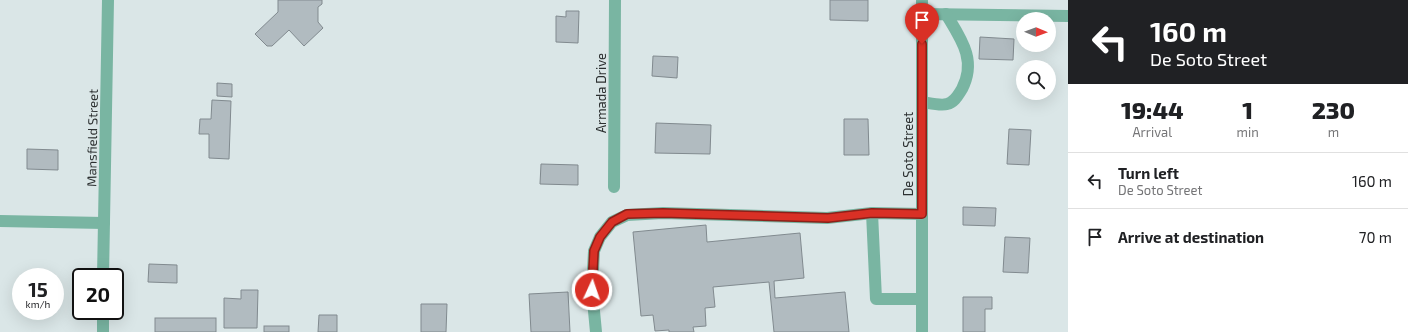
<!DOCTYPE html>
<style>
:root{--surface:#fff;--page:#f2f2f2;--text:#202124;--muted:#757577;--line:#e0e0e0}
body{margin:0;font-family:"Exo 2",sans-serif;background:var(--page);color:var(--text);height:100vh;display:flex;flex-direction:column;font-size:15px;white-space:nowrap}
*{box-sizing:border-box;margin:0}
p{font-size:13px;color:var(--muted)}
.icon{flex:none;width:22px;height:22px;fill:none;stroke:currentColor;stroke-width:2;stroke-linecap:round;stroke-linejoin:round}
.map{position:relative;flex:1;overflow:hidden}
.details{display:flex;flex-direction:column;background:var(--surface);width:340px}
.details>*{flex:none}
.banner{background:#202124;color:#fff;overflow:hidden}
.needle{width:26px;rotate:91deg}
.fabs{position:absolute;left:1016px;top:12px;display:grid;gap:8px}
.fabs a{display:grid;place-items:center;width:40px;height:40px;border-radius:50%;background:var(--surface);box-shadow:0 4px 16px #0002;font-size:20px}
.speed{position:absolute;left:12px;top:268px;display:flex;gap:8px;font-size:20px;font-weight:700;text-align:center}
.speed>*{display:grid;place-content:center;width:52px;height:52px;border-radius:50%;background:var(--surface);box-shadow:0 4px 16px #0002;line-height:1}
.speed small{font-size:10px;font-weight:400}
.speed .limit{border:2px solid #111;border-radius:6px;background:#fff;color:#111}
.pin{position:absolute;display:grid;place-items:center;width:34px;height:34px;color:#fff;margin:-41px -17px;border-radius:50% 50% 50% 0;rotate:-45deg;box-shadow:0 0 4px #0007}
.pin .icon{rotate:45deg}
.me{position:absolute;width:44px;margin:-22px;rotate:3deg;stroke-linejoin:round;filter:drop-shadow(0 0 3px #0008)}
.turn{display:flex;align-items:center;gap:14px;height:84px;padding:0 16px;font-size:18px}
.turn .icon{width:52px;height:52px;stroke-width:2.5}
.turn b{display:block;font-size:28px;line-height:34px}
.eta{display:flex;justify-content:space-evenly;align-items:center;height:68px;text-align:center}
.eta b{font-size:24px;font-weight:800;line-height:28px}
ul{padding:0;list-style:none}
li{display:flex;align-items:center;gap:12px;height:56px;padding:0 16px;border-top:1px solid var(--line)}
li div{flex:1}
li b{display:block;font-size:15px}
li em{font-style:normal}
main{display:flex;flex:1;min-height:0}
.map>svg:first-child{display:block}
.building{fill:#b1bbc0;stroke:#818a8f}
.lines{fill:none;stroke-linecap:round;stroke-linejoin:round}
.minor{stroke:#79b5a2;stroke-width:12}
.route-casing{stroke:#8d1f18;stroke-width:10}
.route{stroke:#d93025;stroke-width:7}
.labels{text-anchor:middle;dominant-baseline:central;stroke-width:4;stroke-linejoin:round;paint-order:stroke}
.street-label{font-size:13px;fill:#2c3031;stroke:#dae6e7}
</style>
<main>
<div class="map">
<svg width="1068" height="332" viewBox="0 0 1068 332">
<rect width="100%" height="100%" fill="#dae6e7"/>
<!-- building -->
<g class="building">
<path d="M 278,0 L 322,0 L 322,4 L 318,7 L 318,22 L 323,28 L 304,46 L 289,30 L 272,46 L 267,46 L 255,34 L 278,12 Z"/>
<path d="M 830,0 L 868,0 L 868,21 L 830,20 Z"/>
<path d="M 566,11 L 579,11 L 578,43 L 556,42 L 556,16 L 566,17 Z"/>
<path d="M 980,37 L 1014,39 L 1013,60 L 979,59 Z"/>
<path d="M 653,56 L 678,57 L 677,78 L 652,76 Z"/>
<path d="M 217,83 L 232,84 L 232,97 L 217,96 Z"/>
<path d="M 212,100 L 231,101 L 229,159 L 209,158 L 209,134 L 199,134 L 200,119 L 211,119 Z"/>
<path d="M 844,119 L 868,119 L 869,155 L 844,155 Z"/>
<path d="M 656,123 L 711,125 L 710,154 L 655,153 Z"/>
<path d="M 1009,129 L 1031,130 L 1029,165 L 1007,164 Z"/>
<path d="M 27,149 L 58,150 L 58,170 L 27,169 Z"/>
<path d="M 541,164 L 578,165 L 578,185 L 540,184 Z"/>
<path d="M 963,207 L 996,208 L 995,226 L 963,225 Z"/>
<path d="M 706,225 L 707,242 L 800,233 L 804,278 L 774,281 L 775,298 L 845,292 L 849,332 L 774,332 L 769,282 L 713,287 L 715,307 L 705,308 L 706,326 L 693,327 L 694,332 L 669,332 L 669,330 L 655,331 L 653,315 L 641,316 L 633,232 Z"/>
<path d="M 1005,237 L 1030,238 L 1028,273 L 1003,272 Z"/>
<path d="M 149,264 L 177,265 L 177,283 L 148,282 Z"/>
<path d="M 241,290 L 258,290 L 257,328 L 224,328 L 224,298 L 241,299 Z"/>
<path d="M 568,292 L 570,332 L 531,332 L 529,294 Z"/>
<path d="M 963,297 L 992,297 L 992,309 L 985,309 L 985,332 L 963,332 Z"/>
<path d="M 421,304 L 447,304 L 446,332 L 421,332 Z"/>
<path d="M 319,315 L 337,315 L 337,332 L 318,332 Z"/>
<rect x="155" y="318" width="61" height="14"/>
<rect x="264" y="326" width="25" height="6"/>
</g>
<g class="lines">
<!-- minor -->
<g class="minor">
<path d="M 922,14 L 1068,16"/>
<path d="M 922,102 C 929,103 941,106 947,104 C 955,102 958,95 962,89 C 977,60 961,39 946,14"/>
<path d="M 614,187 L 615,0"/>
<path d="M 0,221 L 104,223"/>
<path d="M 103,277 L 108,0"/>
<path d="M 922,299 L 876,299 L 872,213 L 922,214"/>
<path d="M 103,332 L 103,311"/>
<path d="M 596,332 L 592,290 L 594,251 L 600,237 L 612,222 L 627,215 L 663,213 L 827,218 L 872,213"/>
<path d="M 922,332 L 922,0"/>
</g>
</g>
<g class="lines">
<!-- route casing -->
<g class="route-casing">
<path id="route" d="M 592,290 L 594,251 L 600,237 L 612,222 L 627,214 L 663,213 L 828,218 L 872,213 L 922,214 L 922,44"/>
</g>
<!-- route -->
<use href="#route" class="route"/>
</g>
<g class="labels">
<!-- street labels -->
<g class="street-label">
<text transform="translate(601 93) rotate(-90)">Armada Drive</text>
<text transform="translate(92 138) rotate(-89)">Mansfield Street</text>
<text transform="translate(908 154) rotate(-90)">De Soto Street</text>
</g>
</g>
</svg>
<div class="fabs">
<a><svg class="needle" viewBox="-14 -14 28 28"><path d="M0-13l5 13h-10z" fill="#e53935"/><path d="M0 13l5-13h-10z" fill="#757577"/></svg></a>
<a><svg class="icon" aria-label="search" viewBox="0 0 24 24"><circle cx="10" cy="10" r="6"/><path d="M15 15l6 6"/></svg></a>
</div>
<div class="speed"><div>15<small>km/h</small></div><div class="limit">20</div></div>
<div class="pin" style="left:922px;top:44px;background:#d93025"><svg class="icon" aria-label="arrive" viewBox="0 0 24 24"><path d="M6 21V4h12l-3 4 3 4H6"/></svg></div>
<svg class="me" style="left:592px;top:290px" viewBox="-20 -20 40 40"><circle r="17" fill="#d93025" stroke="#fff" stroke-width="3"/><path d="M0-11L8 9 0 5-8 9z" fill="#fff"/></svg>
</div>
<section class="details">
<div class="banner">
<div class="turn"><svg class="icon" aria-label="left" viewBox="0 0 24 24"><path d="M17 20v-9H6M10 6l-5 5 5 5"/></svg><div><b>160 m</b>De Soto Street</div></div>
</div>
<div class="eta">
<div><b>19:44</b><p>Arrival</p></div>
<div><b>1</b><p>min</p></div>
<div><b>230</b><p>m</p></div>
</div>
<ul>
<li><svg class="icon" aria-label="left" viewBox="0 0 24 24"><path d="M17 20v-9H6M10 6l-5 5 5 5"/></svg><div><b>Turn left</b><p>De Soto Street</p></div><em>160 m</em></li>
<li><svg class="icon" aria-label="arrive" viewBox="0 0 24 24"><path d="M6 21V4h12l-3 4 3 4H6"/></svg><div><b>Arrive at destination</b></div><em>70 m</em></li>
</ul>
</section>
</main>
